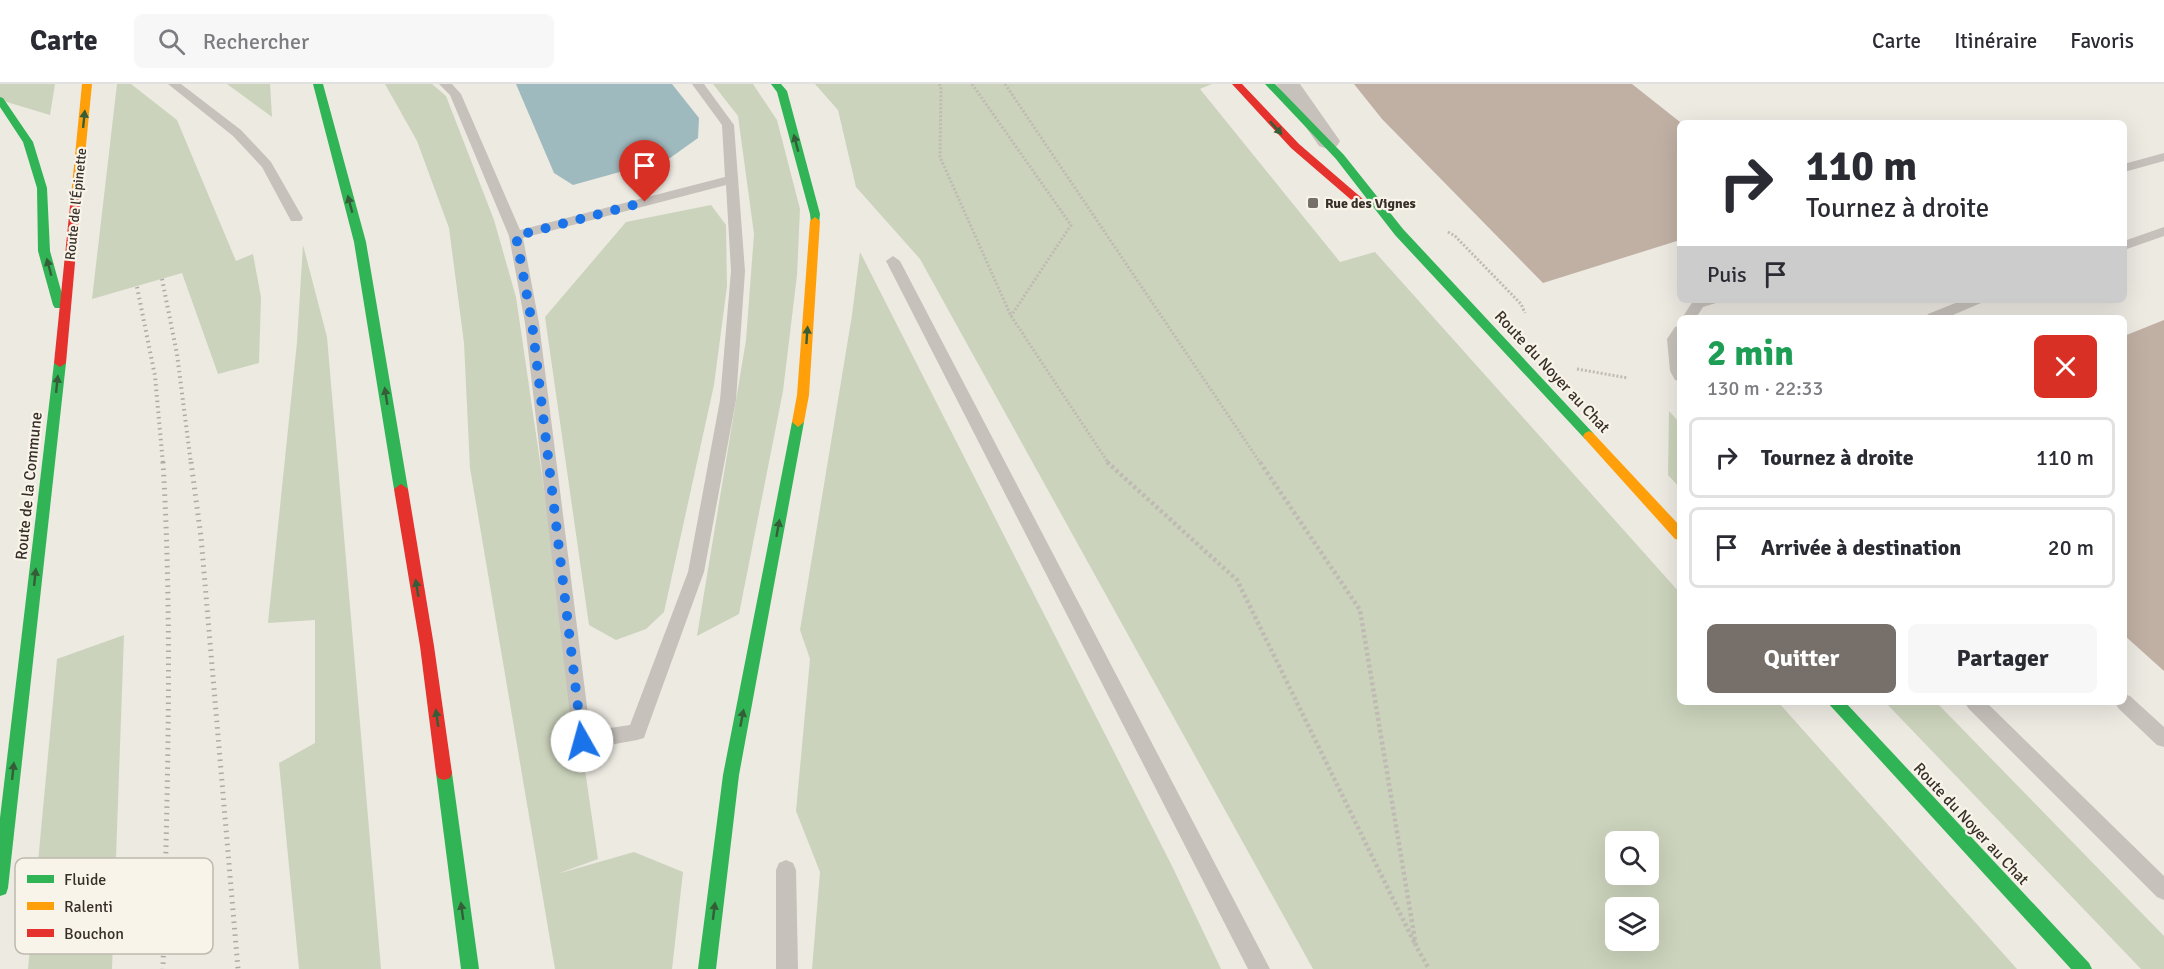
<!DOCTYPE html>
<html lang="fr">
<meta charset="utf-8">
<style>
:root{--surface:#fff;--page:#f7f7f7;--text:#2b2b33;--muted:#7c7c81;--line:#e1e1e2;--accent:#77706a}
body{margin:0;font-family:Signika,sans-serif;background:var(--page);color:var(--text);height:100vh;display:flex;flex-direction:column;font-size:22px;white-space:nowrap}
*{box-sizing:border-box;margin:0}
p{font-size:20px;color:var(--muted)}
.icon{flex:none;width:33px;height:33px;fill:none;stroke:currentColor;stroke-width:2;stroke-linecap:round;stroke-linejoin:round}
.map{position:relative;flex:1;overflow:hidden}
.panel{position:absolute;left:1677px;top:231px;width:450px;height:390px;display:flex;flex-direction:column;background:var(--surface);border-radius:9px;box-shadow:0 6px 24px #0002}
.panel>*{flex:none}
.guide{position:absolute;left:1677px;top:36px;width:450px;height:183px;border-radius:9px;box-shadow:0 6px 24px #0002;background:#fff;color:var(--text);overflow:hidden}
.buttons{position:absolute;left:1605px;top:747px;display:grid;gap:12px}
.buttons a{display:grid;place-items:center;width:54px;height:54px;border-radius:9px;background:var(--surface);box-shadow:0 6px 24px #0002;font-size:30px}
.pin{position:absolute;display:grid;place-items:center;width:51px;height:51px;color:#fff;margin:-62px -26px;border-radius:50% 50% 50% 0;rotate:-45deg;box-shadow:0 0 6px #0007}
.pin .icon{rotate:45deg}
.me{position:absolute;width:66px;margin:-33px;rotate:353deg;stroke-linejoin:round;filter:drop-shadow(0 0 4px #0008)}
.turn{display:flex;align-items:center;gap:21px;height:126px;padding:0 30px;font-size:27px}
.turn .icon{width:78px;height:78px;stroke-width:2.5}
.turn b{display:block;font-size:42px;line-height:51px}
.then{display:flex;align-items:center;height:57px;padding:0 30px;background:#0003;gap:12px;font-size:22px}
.round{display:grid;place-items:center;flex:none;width:63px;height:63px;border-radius:9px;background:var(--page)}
.head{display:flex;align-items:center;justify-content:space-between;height:102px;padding:0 30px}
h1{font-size:36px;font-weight:700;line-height:45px;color:#1e9e55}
.primary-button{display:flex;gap:12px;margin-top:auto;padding:12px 30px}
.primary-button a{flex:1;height:69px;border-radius:9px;background:var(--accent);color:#fff;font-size:24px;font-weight:700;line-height:69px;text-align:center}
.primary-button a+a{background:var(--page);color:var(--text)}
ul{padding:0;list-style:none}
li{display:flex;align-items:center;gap:18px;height:81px;margin:0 12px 9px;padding:0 18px;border:3px solid var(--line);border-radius:9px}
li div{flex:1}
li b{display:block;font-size:22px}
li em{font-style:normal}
header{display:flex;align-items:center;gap:36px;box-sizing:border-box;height:84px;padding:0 30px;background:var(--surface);border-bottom:2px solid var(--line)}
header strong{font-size:28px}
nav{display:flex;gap:33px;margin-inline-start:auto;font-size:21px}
.search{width:420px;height:54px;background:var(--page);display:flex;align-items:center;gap:15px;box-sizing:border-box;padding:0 21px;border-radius:9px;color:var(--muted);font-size:22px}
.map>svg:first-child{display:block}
.green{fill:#cbd3bc;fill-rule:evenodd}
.water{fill:#9fbabe}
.building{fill:#c0b0a4}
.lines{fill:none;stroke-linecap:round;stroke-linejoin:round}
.path-far1{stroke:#bfbab3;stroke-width:3;stroke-dasharray:2 2;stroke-linecap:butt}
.path{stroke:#bfbab3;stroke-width:4.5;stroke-dasharray:3 3;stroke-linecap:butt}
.lane{fill:#c6c1bb;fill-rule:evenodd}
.street{fill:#c6c1bb;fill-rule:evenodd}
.fast{fill:#30b455;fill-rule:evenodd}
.slow{fill:#ff9f0a;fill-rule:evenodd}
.jam{fill:#e5322d;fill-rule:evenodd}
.rail-far1{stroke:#aeaaa5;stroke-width:4;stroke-dasharray:1.5 4;stroke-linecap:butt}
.rail{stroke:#aeaaa5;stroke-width:5;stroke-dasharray:1.5 5;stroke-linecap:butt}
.oneway{fill:#355e38}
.route{stroke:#1a73e8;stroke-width:10;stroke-dasharray:0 18}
.poi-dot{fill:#77706a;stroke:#f9f4e9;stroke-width:2}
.labels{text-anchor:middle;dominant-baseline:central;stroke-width:4.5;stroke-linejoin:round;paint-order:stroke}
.far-poi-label{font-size:14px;font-weight:bold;fill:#372f29;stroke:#f9f4e9;text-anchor:start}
.far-street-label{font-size:14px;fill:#372f29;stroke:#f9f4e9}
.street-label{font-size:16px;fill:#372f29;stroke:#f9f4e9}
.key{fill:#f9f4e9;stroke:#bfb9af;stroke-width:1.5}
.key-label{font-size:16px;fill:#372f29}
</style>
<header>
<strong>Carte</strong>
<div class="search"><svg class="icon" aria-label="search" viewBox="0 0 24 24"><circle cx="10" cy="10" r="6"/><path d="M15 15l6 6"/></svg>Rechercher</div>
<nav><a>Carte</a><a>Itinéraire</a><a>Favoris</a></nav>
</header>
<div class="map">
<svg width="2164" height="885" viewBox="0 0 2164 885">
<rect width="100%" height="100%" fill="#edeae2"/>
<!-- green -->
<g class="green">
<path d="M 0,0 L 55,0 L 50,31 L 0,16 Z"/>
<path d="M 117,0 L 131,0 L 177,36 L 236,177 L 253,170 L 261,213 L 259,279 L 218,290 L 182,189 L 92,215 Z"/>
<path d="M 227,0 L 270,0 L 272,33 Z"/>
<path d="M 385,0 L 432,0 L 446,12 L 494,136 L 516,213 L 598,775 L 557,790 L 634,768 L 683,788 L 672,885 L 555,885 L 470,384 L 464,259 L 449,144 L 417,57 Z"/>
<path d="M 713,0 L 753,0 L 777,36 L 800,125 L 797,191 L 783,307 L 739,530 L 697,552 L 746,256 L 754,150 L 738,32 Z"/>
<path d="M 815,0 L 1212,0 L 1200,5 L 1340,178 L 1375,168 L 1680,509 L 1680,618 L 1778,618 L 2017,885 L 1313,885 L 920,175 L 856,103 L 838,26 ZM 1616,758 L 1648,758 L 1648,790 L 1616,790 ZM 1616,824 L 1648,824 L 1648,856 L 1616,856 Z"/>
<path d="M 711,121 L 726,141 L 727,202 L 714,301 L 664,528 L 646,545 L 616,556 L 589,541 L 545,233 L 626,138 Z"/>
<path d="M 303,161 L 327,253 L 381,885 L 299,885 L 279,679 L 315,659 L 315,536 L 268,539 L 297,258 Z"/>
<path d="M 860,168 L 1172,782 L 1221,885 L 812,885 L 820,788 L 796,727 L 810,575 L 800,546 L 852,231 Z"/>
<path d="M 1669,327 L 1680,339 L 1680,404 L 1668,391 Z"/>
<path d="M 124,551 L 112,885 L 28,885 L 57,575 Z"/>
<path d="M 1885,618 L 1936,618 L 2164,852 L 2164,885 L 2141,885 Z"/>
</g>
<!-- water -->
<path class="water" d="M 516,0 L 672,0 L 699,34 L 698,54 L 670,74 L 573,101 L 554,89 Z"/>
<!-- building -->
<g class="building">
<path d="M 1354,0 L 1632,0 L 1680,38 L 1680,156 L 1543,199 L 1382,35 Z"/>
<path d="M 2164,236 L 2164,587 L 2124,551 L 2124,252 Z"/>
</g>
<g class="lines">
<!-- path-far1 -->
<g class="path-far1">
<path d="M 939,0 L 941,2 L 940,73 L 1011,232 L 1109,380"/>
<path d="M 972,0 L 1071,141 L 1011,232"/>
<path d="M 1005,0 L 1261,380"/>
<path d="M 1448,148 L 1455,152 L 1521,220 L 1525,229"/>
<path d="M 1577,285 L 1628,294"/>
</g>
<!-- path -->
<g class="path">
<path d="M 1107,378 L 1237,496 L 1416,862"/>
<path d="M 1260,378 L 1360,526 L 1416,862 L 1429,885"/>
</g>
<!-- lane -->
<g class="lane">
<path d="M 168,0 L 181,0 L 241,46 L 271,78 L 303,134 L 301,137 L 291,137 L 262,83 L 233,52 Z"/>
<path d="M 439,0 L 452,0 L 461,10 L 520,146 L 725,93 L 722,41 L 692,0 L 704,0 L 734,41 L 745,187 L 736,316 L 704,488 L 646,648 L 644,654 L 637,656 L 582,666 L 575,663 L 573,657 L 525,239 L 509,152 L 450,11 ZM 726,101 L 731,187 L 720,316 L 688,488 L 630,641 L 590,647 L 539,239 L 523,154 Z"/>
<path d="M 2164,69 L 2164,77 L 2124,88 L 2124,80 Z"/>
<path d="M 2164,143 L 2164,152 L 2124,166 L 2124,157 Z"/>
<path d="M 893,172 L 900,177 L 1270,885 L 1248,885 L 886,177 Z"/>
<path d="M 1718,216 L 1716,219 L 1703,223 L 1696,234 L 1682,234 L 1693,217 Z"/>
<path d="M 1963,216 L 1983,216 L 1981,219 L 1946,234 L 1926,234 L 1928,230 Z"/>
<path d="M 1680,242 L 1680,297 L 1675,296 L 1670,287 L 1667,255 L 1675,243 Z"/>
<path d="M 2124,610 L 2130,612 L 2164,643 L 2164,663 L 2157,661 L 2118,624 L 2115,618 L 2124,618 Z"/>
<path d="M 1965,618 L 1986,618 L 2164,792 L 2164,816 L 2157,813 L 1968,624 Z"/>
<path d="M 786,776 L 793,779 L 796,786 L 798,885 L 776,885 L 776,786 L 779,779 Z"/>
</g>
<!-- street -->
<path class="street" d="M 1276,0 L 1300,0 L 1340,57 L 1337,62 L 1328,65 L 1319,62 Z"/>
<!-- fast -->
<g class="fast">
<path d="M 313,0 L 323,0 L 366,158 L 408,405 L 401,410 L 394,405 L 354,158 Z"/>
<path d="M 771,0 L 781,0 L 787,7 L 820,130 L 819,139 L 811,139 L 810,130 L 777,8 Z"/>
<path d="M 1265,0 L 1275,0 L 1344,71 L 1403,145 L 1593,349 L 1595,352 L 1593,355 L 1585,355 L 1395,151 L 1336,75 Z"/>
<path d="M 0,13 L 3,14 L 33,58 L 47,104 L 50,167 L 65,221 L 63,224 L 55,224 L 53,221 L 38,167 L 37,104 L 23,58 L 0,23 Z"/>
<path d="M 60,275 L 66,279 L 8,804 L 6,810 L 0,812 L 0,734 L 54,279 Z"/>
<path d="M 798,333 L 804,338 L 739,691 L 716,885 L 698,885 L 723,691 L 792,338 Z"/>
<path d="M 1827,618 L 1845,618 L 2089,879 L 2092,885 L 2071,885 Z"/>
<path d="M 444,682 L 450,684 L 452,689 L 479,885 L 461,885 L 436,689 L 438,684 Z"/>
</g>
<!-- slow -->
<g class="slow">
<path d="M 82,0 L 92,0 L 81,112 L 76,115 L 71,112 Z"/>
<path d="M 815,133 L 820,137 L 809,311 L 804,338 L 798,343 L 792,338 L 797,311 L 810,137 Z"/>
<path d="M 1589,347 L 1593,349 L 1680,442 L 1680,456 L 1675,455 L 1585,355 L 1583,352 L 1585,349 Z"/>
</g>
<!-- jam -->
<g class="jam">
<path d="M 1232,0 L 1242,0 L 1299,60 L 1364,116 L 1364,120 L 1356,120 L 1291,64 Z"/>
<path d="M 76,109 L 81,112 L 66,279 L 60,283 L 54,279 L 71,112 Z"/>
<path d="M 401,400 L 408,405 L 434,562 L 452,689 L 450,694 L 444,696 L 438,694 L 436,689 L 420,562 L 394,405 Z"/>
</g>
<!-- rail-far1 -->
<g class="rail-far1">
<path d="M 162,195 L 177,270 L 191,380"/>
<path d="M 137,203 L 155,292 L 163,380"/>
</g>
<!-- rail -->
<g class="rail">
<path d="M 163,378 C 173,547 167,716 163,885"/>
<path d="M 191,378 L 201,453 L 238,885"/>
</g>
</g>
<!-- one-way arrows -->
<defs><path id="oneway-solid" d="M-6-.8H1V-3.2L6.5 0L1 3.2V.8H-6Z" transform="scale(1.5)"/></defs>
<g class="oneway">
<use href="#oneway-solid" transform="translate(84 35) rotate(-84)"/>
<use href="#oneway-solid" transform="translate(1276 44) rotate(48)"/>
<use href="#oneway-solid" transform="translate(796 59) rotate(-105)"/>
<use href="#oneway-solid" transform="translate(350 120) rotate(-105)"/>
<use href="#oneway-solid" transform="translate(49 183) rotate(-105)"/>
<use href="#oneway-solid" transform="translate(807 251) rotate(-86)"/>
<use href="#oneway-solid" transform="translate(57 300) rotate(-84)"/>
<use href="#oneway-solid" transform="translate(386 312) rotate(-99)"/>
<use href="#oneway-solid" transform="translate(778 444) rotate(-80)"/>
<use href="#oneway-solid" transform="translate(35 493) rotate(-84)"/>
<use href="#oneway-solid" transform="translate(417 504) rotate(-99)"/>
<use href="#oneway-solid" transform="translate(437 634) rotate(-98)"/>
<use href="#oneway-solid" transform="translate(742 634) rotate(-79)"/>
<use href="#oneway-solid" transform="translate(13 687) rotate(-84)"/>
<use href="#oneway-solid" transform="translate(462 827) rotate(-98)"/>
<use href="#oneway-solid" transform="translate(714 827) rotate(-83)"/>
</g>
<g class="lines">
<!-- route -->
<path class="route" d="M 582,657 L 532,239 L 516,152 L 645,118"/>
</g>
<!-- markers -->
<rect class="poi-dot" x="1307" y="113" width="12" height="12" rx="3"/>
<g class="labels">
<!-- far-poi labels -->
<g class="far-poi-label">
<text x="1325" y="119">Rue des Vignes</text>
</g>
<!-- far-street labels -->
<g class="far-street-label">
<text transform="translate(76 120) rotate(-84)">Route de l'Épinette</text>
</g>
<!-- street labels -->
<g class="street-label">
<text transform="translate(1552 288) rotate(47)">Route du Noyer au Chat</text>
<text transform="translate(29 402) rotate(-84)">Route de la Commune</text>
<text transform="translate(1971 740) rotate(47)">Route du Noyer au Chat</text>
</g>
</g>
<!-- legend -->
<rect x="15" y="774" width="198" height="96" rx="9" class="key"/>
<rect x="27" y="791" width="27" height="8" fill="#30b455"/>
<rect x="27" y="818" width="27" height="8" fill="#ff9f0a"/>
<rect x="27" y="845" width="27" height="8" fill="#e5322d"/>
<g class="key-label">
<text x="64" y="801">Fluide</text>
<text x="64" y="828">Ralenti</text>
<text x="64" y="855">Bouchon</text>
</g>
</svg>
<div class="buttons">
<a><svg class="icon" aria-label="search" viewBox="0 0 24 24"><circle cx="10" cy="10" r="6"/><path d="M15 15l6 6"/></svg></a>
<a><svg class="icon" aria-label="layers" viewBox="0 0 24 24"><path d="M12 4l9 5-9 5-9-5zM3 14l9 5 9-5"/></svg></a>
</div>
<div class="pin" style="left:645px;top:118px;background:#d93025"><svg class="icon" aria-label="arrive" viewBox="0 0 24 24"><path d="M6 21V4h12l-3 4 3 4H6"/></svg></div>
<svg class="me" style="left:582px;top:657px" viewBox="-20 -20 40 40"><circle r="19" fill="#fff"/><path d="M0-13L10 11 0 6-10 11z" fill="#1a73e8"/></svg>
<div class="guide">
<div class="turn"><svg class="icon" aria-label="right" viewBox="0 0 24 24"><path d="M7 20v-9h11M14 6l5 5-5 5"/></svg><div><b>110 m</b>Tournez à droite</div></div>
<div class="then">Puis<svg class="icon" aria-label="arrive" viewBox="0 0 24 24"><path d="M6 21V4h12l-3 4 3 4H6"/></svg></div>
</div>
<section class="panel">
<div class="head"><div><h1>2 min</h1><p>130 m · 22:33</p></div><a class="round" style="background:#d93025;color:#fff"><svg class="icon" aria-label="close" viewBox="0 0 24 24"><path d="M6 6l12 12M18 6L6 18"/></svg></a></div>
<ul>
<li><svg class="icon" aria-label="right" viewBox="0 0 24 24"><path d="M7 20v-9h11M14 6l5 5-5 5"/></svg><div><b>Tournez à droite</b></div><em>110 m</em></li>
<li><svg class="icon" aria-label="arrive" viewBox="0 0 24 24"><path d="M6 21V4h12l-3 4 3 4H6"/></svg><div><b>Arrivée à destination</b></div><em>20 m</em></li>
</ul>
<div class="primary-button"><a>Quitter</a><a>Partager</a></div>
</section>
</div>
